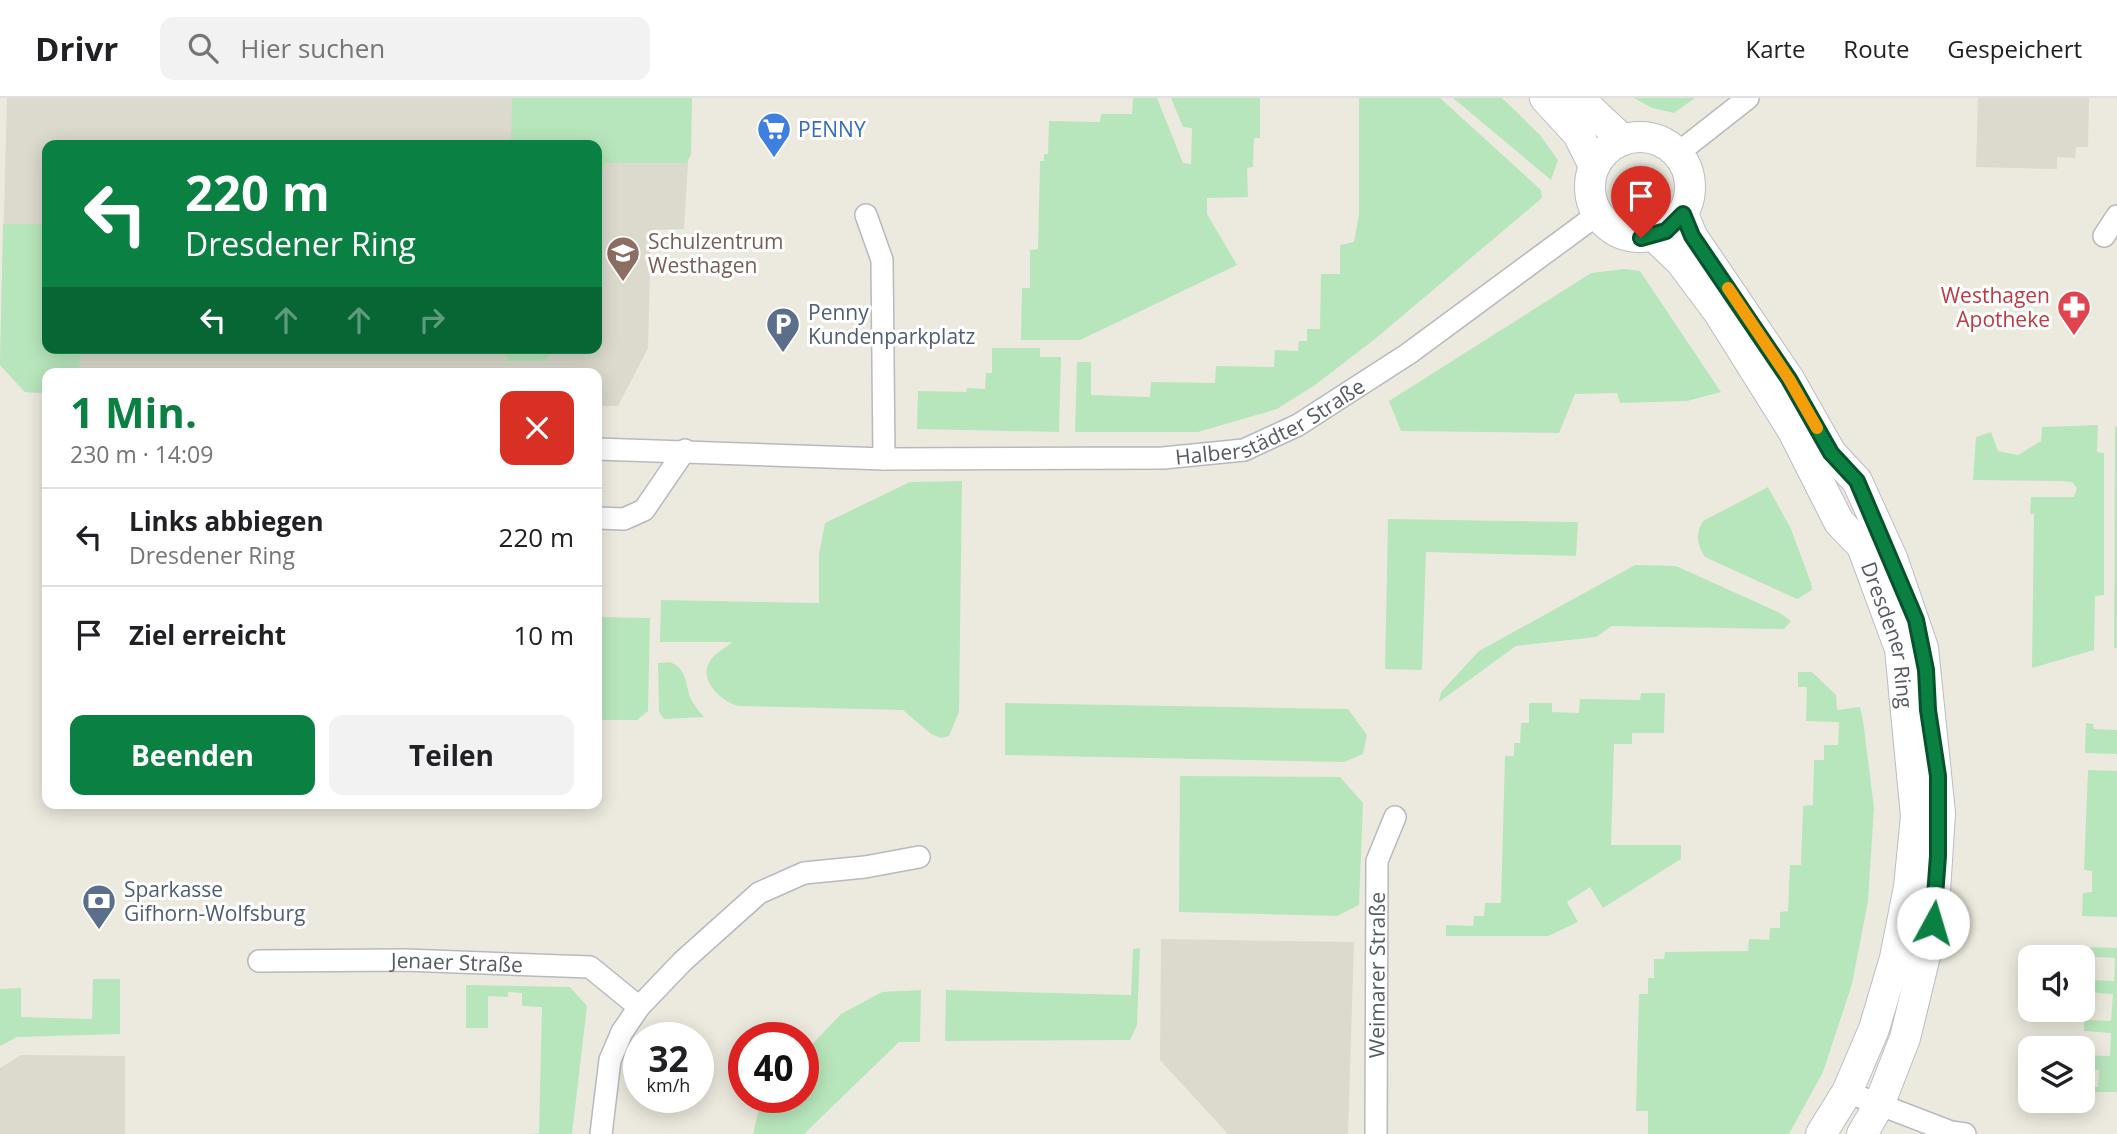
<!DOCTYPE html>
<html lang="de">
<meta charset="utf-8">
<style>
:root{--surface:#fff;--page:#f2f2f2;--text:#202124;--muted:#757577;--line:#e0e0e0;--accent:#0b8043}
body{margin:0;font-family:"Open Sans",sans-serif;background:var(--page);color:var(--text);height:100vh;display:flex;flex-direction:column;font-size:26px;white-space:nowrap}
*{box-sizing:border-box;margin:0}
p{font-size:23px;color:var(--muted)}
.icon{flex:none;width:38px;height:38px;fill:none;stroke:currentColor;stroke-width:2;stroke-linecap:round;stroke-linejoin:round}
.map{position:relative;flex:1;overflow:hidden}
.panel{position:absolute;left:42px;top:270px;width:560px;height:441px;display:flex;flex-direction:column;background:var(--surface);border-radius:14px;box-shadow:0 4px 18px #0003}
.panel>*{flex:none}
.hud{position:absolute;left:42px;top:42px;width:560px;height:214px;border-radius:14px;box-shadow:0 4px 18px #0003;background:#0b8043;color:#fff;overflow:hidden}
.tools{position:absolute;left:2018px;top:847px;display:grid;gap:14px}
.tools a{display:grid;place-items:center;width:77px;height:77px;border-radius:14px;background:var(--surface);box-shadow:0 4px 18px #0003;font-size:35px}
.speed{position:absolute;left:623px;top:924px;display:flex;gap:14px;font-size:35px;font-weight:700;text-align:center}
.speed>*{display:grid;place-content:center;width:91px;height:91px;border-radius:50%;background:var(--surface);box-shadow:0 4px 18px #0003;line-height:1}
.speed small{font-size:18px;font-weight:400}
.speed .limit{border:10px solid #d22;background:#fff;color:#111}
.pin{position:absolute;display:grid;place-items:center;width:60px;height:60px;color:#fff;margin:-72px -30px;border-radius:50% 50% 50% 0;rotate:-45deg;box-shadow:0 0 7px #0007}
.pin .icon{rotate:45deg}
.me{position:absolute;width:77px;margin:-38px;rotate:6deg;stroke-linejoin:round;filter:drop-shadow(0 0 5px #0008)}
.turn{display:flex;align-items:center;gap:24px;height:147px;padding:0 28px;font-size:32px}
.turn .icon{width:91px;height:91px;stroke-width:2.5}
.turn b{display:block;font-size:49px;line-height:60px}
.lanes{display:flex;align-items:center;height:66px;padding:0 28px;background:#0003;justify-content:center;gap:35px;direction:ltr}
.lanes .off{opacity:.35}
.round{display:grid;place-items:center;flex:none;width:74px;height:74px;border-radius:14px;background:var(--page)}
.summary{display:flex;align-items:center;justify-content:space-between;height:119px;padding:0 28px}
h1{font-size:42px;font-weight:700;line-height:52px;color:var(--accent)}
.primary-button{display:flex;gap:14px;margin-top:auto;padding:14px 28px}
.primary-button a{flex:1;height:80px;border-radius:14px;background:var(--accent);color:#fff;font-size:28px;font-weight:700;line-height:80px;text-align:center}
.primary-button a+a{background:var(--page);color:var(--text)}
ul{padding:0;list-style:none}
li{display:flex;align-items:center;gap:21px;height:98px;padding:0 28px;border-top:2px solid var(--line)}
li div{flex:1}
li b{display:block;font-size:26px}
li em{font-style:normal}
header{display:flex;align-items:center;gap:42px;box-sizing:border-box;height:98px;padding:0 35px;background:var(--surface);border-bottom:2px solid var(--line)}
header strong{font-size:33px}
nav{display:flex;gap:38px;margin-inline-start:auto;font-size:24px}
.search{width:490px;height:63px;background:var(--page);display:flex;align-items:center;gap:18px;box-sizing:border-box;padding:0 24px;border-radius:14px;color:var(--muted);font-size:26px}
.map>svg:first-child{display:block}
.education{fill:#dbdacd;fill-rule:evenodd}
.green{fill:#b8e6bc}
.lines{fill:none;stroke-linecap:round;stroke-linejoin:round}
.street-casing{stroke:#b7b9bf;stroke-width:24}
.secondary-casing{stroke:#b9bcc4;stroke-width:32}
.street{stroke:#fff;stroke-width:21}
.secondary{stroke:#fff;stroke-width:30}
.route-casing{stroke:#07532c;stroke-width:18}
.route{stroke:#0b8043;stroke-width:12}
.slow{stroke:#f59e0b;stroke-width:12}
.labels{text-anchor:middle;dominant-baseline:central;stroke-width:6;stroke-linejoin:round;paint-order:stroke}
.shop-label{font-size:21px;fill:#366cbe;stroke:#fff;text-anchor:start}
.education-label{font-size:21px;fill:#785e54;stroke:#fff;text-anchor:start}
.health-label{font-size:21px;fill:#be3a42;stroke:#fff;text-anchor:end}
.service-label{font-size:21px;fill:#4e5e75;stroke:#fff;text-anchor:start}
.street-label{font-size:21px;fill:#575b61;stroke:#fff}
</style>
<header>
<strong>Drivr</strong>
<div class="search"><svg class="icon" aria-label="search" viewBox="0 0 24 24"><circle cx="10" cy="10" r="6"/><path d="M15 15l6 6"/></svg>Hier suchen</div>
<nav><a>Karte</a><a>Route</a><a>Gespeichert</a></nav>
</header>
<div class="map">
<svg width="2117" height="1036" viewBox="0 0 2117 1036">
<rect width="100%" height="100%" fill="#eceade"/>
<!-- education -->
<g class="education">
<path d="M 7,0 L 692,0 L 684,131 L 651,132 L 648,250 L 618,308 L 597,308 L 597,275 L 47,275 L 47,295 L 25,294 L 0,267 ZM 47,47 L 597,47 L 597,250 L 47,250 Z"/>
<path d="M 1978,0 L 2089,0 L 2088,49 L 2076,49 L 2075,60 L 2057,59 L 2057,71 L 1976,69 Z"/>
<path d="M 1161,841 L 1354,844 L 1348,1036 L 1228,1036 L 1160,962 Z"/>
<path d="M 21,957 L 125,958 L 125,1036 L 0,1036 L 0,970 Z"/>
</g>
<!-- green -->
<g class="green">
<path d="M 512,0 L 692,0 L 691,57 L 686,65 L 605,65 L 597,71 L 597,47 L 511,47 Z"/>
<path d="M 1133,0 L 1157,0 L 1183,65 L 1191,66 L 1192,30 L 1183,29 L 1171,0 L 1260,0 L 1260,40 L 1254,40 L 1253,69 L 1247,70 L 1248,99 L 1207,100 L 1207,116 L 1237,167 L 1080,242 L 1021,242 L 1022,190 L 1030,190 L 1030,152 L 1038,151 L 1040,63 L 1044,63 L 1044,56 L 1048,56 L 1049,23 L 1100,24 L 1101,16 L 1132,16 Z"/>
<path d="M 1359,0 L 1440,0 L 1541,92 L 1542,100 L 1375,241 L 1315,287 L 1277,311 L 1198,334 L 1075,334 L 1077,264 L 1091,264 L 1091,297 L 1150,299 L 1151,284 L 1215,285 L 1216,268 L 1274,269 L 1275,252 L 1298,253 L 1299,243 L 1307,243 L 1307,231 L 1320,231 L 1321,176 L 1340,176 L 1340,147 L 1354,144 L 1359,116 Z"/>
<path d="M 1453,0 L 1502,0 L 1540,37 L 1558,62 L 1551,82 Z"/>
<path d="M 1634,0 L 1695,0 L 1674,15 L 1652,10 Z"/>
<path d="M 3,126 L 47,126 L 47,250 L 80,250 L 79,275 L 47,275 L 47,295 L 25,294 L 0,267 Z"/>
<path d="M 1625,171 L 1640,173 L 1721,294 L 1687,303 L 1620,305 L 1617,295 L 1575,296 L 1559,335 L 1401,333 L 1389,303 L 1591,175 Z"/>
<path d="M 507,250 L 556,250 L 544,263 L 507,263 Z"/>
<path d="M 992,250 L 1040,250 L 1040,259 L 1061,259 L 1059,334 L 917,331 L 918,293 L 966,294 L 967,290 L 985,291 L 986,275 L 992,275 Z"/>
<path d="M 2098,327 L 2097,354 L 2104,355 L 2104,497 L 2095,498 L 2094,552 L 2032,570 L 2034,416 L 2030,416 L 2031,399 L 2074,399 L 2077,390 L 2072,384 L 2060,383 L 1973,382 L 1976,339 L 1991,334 L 1998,353 L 2018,357 L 2041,343 L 2042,329 Z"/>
<path d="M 2115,328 L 2117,329 L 2117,550 L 2114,550 Z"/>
<path d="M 962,383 L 959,614 L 949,638 L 941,640 L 931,636 L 903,612 L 739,608 C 719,603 694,578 714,558 C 720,552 727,549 732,544 L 660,544 L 661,502 L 819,505 L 819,456 L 825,425 L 910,384 Z"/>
<path d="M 1768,389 L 1791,431 L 1811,485 L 1812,492 L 1797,501 L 1705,459 C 1697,448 1695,435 1703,423 Z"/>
<path d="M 1388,421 L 1578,424 L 1576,458 L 1426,454 L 1422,572 L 1385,571 Z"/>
<path d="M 1635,467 L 1676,468 L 1780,515 L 1791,523 L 1784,531 L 1612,528 L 1596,539 L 1516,548 L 1439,604 L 1441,594 L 1479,553 Z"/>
<path d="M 597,519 L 650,520 L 648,613 L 637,622 L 597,622 Z"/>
<path d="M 670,564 C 687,571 685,584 690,599 C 693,606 699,613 704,619 L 664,621 L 659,614 L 658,565 Z"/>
<path d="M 1798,574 L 1812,574 L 1836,597 L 1837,612 L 1860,609 L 1863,622 L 1874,710 L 1868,803 L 1852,886 L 1823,974 L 1789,1036 L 1648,1036 L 1648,1013 L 1636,1013 L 1639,896 L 1648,896 L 1648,880 L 1654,880 L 1654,861 L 1664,861 L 1665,854 L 1748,853 L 1749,841 L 1769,842 L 1770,830 L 1780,830 L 1780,814 L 1788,813 L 1790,767 L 1801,767 L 1803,708 L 1813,707 L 1814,662 L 1824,662 L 1824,647 L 1838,647 L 1839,624 L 1806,623 L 1807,589 L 1798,589 Z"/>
<path d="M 1641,595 L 1665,595 L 1664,635 L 1632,635 L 1632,646 L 1614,646 L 1611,747 L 1681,747 L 1681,761 L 1603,810 L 1590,789 L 1567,804 L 1578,824 L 1548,838 L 1446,838 L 1446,827 L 1473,828 L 1474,818 L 1484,818 L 1485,805 L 1501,805 L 1505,658 L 1514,658 L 1514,645 L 1520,645 L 1521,625 L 1529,625 L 1529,605 L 1552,605 L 1552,614 L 1579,615 L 1580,601 L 1640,602 Z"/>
<path d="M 1005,605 L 1348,611 L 1367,637 L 1363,656 L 1344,664 L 1005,657 Z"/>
<path d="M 2086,625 L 2093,626 L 2094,631 L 2117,632 L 2117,656 L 2085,655 Z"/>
<path d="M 2088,672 L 2117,673 L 2117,819 L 2082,818 L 2083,795 L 2092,794 L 2092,773 L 2084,772 Z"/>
<path d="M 1180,678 L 1340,679 L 1363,705 L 1359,807 L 1337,818 L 1179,814 Z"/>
<path d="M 2082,849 L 2117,850 L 2117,994 L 2089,994 L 2088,1003 L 2083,1002 L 2083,988 L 2098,989 L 2099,972 L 2083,971 L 2083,957 L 2110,958 L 2111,935 L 2084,933 L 2084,922 L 2111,923 L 2113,896 L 2087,894 L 2088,882 L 2114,883 L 2115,860 L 2082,858 Z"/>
<path d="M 1140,850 L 1137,927 L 1130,942 L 945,943 L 946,892 L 1131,897 L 1133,851 Z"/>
<path d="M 93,881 L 120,881 L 120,936 L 17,939 L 0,948 L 0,891 L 21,890 L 21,919 L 92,921 Z"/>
<path d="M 466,887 L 570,889 L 587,908 L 572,1036 L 530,1036 L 539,1035 L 542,909 L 522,908 L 522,895 L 508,894 L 508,899 L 488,898 L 488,930 L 466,930 Z"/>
<path d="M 921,892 L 920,944 L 899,944 L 804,1036 L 753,1036 L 762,999 L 803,999 L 803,956 L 841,916 L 882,894 Z"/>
</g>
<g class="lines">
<!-- street casing -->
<g class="street-casing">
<g id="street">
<path d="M 1678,55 L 1748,0"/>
<path d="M 866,117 L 882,162 L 884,361"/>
<path d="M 2104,138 L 2117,118"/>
<path id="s1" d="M 597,351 L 884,361 L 1163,360 L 1244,352 L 1298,327 L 1408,256 L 1598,116"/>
<path d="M 597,420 L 624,421 L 644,412 L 685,352"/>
<path id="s2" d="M 259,863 L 405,862 L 590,869 L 639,909"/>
<path d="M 1847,994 L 1951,1034 L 1965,1036"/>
<path d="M 601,1036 L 610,962 L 622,934 L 639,909 L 683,863 L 759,795 L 804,775 L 865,769 L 919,759"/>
<path id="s3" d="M 1376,1036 L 1377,763 L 1395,719"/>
</g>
</g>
<!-- secondary casing -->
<g class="secondary-casing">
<g id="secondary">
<path d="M 1545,0 L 1578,36 L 1594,68"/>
<path d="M 1578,0 L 1623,42"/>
<circle cx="1640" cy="89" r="50"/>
<path d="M 1683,116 L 1692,138 L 1789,281 L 1831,355 L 1857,383 L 1892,460 L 1923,550 L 1940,715 L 1933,825 L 1905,940 L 1879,1007 L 1862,1036"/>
<path id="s4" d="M 1654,138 L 1681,164 L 1719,215 L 1793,333 L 1839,424 L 1862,448 L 1900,551 L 1916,718 L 1909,789 L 1895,860 L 1874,931 L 1847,994 L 1821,1036"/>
</g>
</g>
<!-- street -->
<use href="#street" class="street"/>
<!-- secondary -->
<use href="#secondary" class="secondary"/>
</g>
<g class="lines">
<!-- route casing -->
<g class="route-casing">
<path id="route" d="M 1641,140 L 1666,133 L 1683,116 L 1692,138 L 1789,281 L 1831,355 L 1857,383 L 1916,522 L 1926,572 L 1928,612 L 1938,678 L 1938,758 L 1933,825"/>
</g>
<!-- route -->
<use href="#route" class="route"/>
<!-- slow -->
<path class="slow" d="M 1728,190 L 1789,281 L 1817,330"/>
</g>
<!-- icons -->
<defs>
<g id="supermarket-pin" transform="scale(1.75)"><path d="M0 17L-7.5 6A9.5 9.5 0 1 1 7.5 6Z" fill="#3f7fe0" stroke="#fff"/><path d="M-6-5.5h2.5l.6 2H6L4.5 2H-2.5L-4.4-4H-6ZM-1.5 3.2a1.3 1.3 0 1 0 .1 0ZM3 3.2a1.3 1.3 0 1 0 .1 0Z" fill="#fff"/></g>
<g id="school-pin" transform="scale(1.75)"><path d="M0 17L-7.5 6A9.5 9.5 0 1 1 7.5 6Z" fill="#8d6e63" stroke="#fff"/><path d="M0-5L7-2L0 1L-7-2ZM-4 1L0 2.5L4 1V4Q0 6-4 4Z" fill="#fff"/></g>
<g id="pharmacy-pin" transform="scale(1.75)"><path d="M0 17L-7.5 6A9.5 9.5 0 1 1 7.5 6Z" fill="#e0444e" stroke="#fff"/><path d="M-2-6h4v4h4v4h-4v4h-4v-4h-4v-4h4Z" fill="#fff"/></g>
<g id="parking-pin" transform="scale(1.75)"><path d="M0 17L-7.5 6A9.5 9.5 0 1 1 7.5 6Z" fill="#5c6f8a" stroke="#fff"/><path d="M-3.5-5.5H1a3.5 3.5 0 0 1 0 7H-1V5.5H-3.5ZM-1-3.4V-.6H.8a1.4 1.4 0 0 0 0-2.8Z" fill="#fff"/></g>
<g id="bank-pin" transform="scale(1.75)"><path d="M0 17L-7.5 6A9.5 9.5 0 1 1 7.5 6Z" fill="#5c6f8a" stroke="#fff"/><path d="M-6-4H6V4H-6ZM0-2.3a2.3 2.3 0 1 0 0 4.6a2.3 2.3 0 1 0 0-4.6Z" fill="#fff"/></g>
</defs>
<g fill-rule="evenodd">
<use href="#supermarket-pin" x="774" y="31"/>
<use href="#school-pin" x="623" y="155"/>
<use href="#pharmacy-pin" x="2074" y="209"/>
<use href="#parking-pin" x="783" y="226"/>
<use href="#bank-pin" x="99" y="803"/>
</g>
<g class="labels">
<!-- shop labels -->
<g class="shop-label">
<text x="798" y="31">PENNY</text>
</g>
<!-- education labels -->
<g class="education-label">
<text x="648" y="143">Schulzentrum<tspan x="648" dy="24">Westhagen</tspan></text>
</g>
<!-- health labels -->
<g class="health-label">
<text x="2050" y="197">Westhagen<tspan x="2050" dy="24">Apotheke</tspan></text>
</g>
<!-- service labels -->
<g class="service-label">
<text x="808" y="214">Penny<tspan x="808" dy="24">Kundenparkplatz</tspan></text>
<text x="124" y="791">Sparkasse<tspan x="124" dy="24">Gifhorn-Wolfsburg</tspan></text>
</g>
<!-- street labels -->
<g class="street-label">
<text stroke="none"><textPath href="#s1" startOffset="681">Halberstädter Straße</textPath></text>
<text stroke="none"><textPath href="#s4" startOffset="469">Dresdener Ring</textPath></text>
<text stroke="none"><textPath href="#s2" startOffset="198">Jenaer Straße</textPath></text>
<text stroke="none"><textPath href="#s3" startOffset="159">Weimarer Straße</textPath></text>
</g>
</g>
</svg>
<div class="tools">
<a><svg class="icon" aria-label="sound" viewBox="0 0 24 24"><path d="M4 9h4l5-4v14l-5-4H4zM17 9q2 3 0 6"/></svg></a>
<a><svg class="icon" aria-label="layers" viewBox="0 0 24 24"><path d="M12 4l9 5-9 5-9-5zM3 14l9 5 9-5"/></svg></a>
</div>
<div class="speed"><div>32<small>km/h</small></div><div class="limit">40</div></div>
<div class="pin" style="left:1641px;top:140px;background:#d93025"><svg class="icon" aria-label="arrive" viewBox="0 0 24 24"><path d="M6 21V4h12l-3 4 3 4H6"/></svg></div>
<svg class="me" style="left:1933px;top:825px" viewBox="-20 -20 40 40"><circle r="19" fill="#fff"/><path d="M0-13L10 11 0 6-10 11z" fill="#0b8043"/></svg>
<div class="hud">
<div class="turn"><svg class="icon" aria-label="left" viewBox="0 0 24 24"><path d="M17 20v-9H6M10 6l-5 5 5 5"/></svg><div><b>220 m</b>Dresdener Ring</div></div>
<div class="lanes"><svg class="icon" aria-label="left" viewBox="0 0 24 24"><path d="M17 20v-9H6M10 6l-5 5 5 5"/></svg><svg class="icon off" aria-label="ahead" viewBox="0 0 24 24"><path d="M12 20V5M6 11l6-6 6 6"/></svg><svg class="icon off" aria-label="ahead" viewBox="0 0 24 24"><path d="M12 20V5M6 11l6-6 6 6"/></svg><svg class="icon off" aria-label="right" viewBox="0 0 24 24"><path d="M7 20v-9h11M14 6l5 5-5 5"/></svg></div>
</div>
<section class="panel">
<div class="summary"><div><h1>1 Min.</h1><p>230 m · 14:09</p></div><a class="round" style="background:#d93025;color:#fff"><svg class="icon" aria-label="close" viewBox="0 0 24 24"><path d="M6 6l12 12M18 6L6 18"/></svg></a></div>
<ul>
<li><svg class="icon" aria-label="left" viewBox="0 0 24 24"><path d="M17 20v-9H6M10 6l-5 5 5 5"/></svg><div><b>Links abbiegen</b><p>Dresdener Ring</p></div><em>220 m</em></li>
<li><svg class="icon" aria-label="arrive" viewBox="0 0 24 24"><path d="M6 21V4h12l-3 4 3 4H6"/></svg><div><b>Ziel erreicht</b></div><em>10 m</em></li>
</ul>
<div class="primary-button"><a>Beenden</a><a>Teilen</a></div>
</section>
</div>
